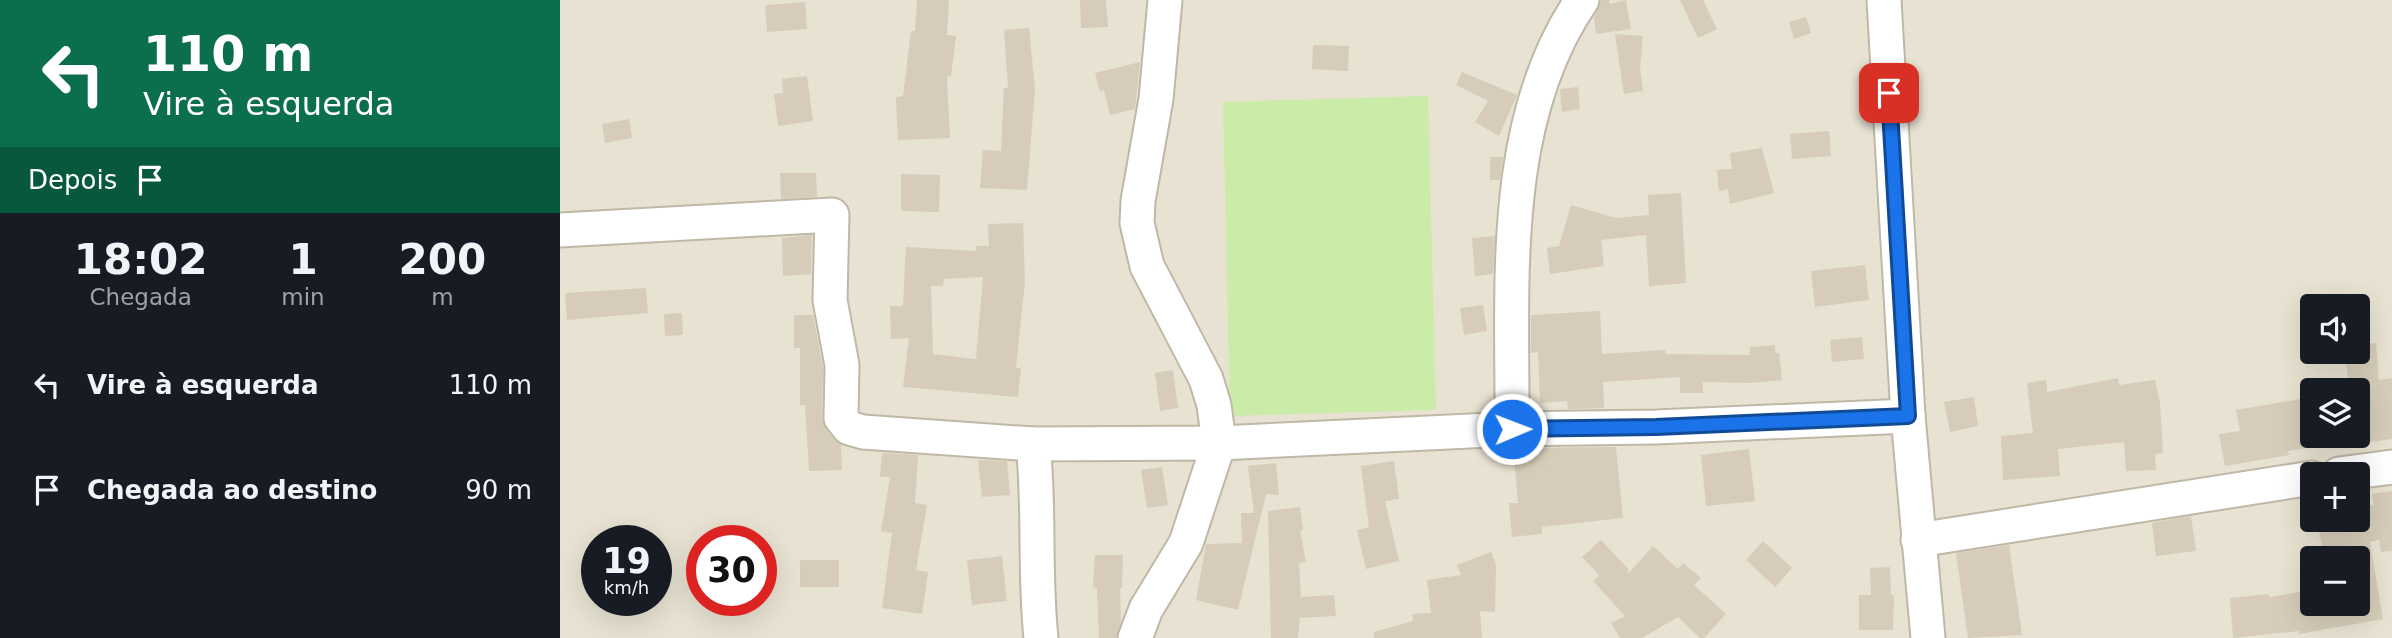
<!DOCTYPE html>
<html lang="pt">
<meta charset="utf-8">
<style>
:root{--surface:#171b24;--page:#20242c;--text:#f1f3f6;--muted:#9ea1a6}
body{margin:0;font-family:"DejaVu Sans",sans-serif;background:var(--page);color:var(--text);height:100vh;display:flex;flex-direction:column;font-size:26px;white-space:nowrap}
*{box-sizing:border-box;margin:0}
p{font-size:23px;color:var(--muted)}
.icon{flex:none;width:38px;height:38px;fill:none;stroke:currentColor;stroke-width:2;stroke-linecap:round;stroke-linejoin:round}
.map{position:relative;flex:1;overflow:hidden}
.panel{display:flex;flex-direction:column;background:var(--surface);width:560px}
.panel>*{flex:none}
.top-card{background:#0b6e4f;color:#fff;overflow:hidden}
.tools{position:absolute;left:1740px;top:294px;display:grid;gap:14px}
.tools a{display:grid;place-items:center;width:70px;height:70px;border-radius:7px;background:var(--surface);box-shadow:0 7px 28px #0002;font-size:35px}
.speed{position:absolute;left:21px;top:525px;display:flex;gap:14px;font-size:35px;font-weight:700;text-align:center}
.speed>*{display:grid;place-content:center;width:91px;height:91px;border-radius:50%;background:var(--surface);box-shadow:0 7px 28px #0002;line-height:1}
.speed small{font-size:18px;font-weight:400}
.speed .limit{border:10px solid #d22;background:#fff;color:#111}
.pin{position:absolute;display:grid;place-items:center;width:60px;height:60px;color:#fff;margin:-30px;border-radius:14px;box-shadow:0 4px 10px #0006}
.me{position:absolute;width:77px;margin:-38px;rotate:89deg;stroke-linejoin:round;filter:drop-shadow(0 0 5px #0008)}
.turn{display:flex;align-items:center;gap:24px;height:147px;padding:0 28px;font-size:32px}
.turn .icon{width:91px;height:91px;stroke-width:2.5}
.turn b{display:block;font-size:49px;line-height:60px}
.then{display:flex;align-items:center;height:66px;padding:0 28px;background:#0003;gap:14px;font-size:26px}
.eta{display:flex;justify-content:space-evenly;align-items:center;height:119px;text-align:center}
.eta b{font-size:42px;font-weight:600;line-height:49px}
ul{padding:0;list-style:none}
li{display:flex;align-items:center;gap:21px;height:105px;padding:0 28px}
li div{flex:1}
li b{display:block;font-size:26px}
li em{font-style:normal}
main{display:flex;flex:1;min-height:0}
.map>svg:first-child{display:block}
.residential{fill:#e8e2d2;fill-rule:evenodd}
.green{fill:#cbeca9}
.building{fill:#d6ccb9;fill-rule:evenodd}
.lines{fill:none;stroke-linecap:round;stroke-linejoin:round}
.minor-casing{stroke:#c0b8a6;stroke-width:37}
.minor{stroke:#fff;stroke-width:33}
.route-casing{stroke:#114b97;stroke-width:18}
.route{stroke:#1a73e8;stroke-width:12}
</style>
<main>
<section class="panel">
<div class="top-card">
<div class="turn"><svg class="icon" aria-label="left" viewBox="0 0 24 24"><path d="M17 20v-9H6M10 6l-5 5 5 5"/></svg><div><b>110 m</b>Vire à esquerda</div></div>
<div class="then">Depois<svg class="icon" aria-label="arrive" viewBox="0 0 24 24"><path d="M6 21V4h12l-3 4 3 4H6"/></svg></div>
</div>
<div class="eta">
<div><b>18:02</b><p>Chegada</p></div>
<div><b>1</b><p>min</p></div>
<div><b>200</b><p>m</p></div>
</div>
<ul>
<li><svg class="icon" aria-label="left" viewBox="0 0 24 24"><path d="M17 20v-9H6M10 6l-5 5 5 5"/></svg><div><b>Vire à esquerda</b></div><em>110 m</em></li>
<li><svg class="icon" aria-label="arrive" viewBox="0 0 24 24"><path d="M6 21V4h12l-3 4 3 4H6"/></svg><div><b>Chegada ao destino</b></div><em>90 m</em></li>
</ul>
</section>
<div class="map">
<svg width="1832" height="638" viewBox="0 0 1832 638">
<rect width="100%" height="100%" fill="#f4f0e4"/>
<!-- residential -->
<path class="residential" d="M 0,0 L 1832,0 L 1832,638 L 0,638 ZM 1752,306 L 1797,306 L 1797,352 L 1752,352 ZM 1752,390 L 1797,390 L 1797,436 L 1752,436 ZM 1752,474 L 1797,474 L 1797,520 L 1752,520 ZM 37,541 L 96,541 L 96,600 L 37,600 ZM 142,541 L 201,541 L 201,600 L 142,600 ZM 1752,558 L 1797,558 L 1797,604 L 1752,604 Z"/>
<!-- green -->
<path class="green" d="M 868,96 L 876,410 L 670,416 L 663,102 Z"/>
<!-- building -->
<g class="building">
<path d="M 357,0 L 389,0 L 387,35 L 396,36 L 391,76 L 387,76 L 390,138 L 338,140 L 336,97 L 343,96 L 351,31 L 355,31 Z"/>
<path d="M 520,0 L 546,0 L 548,27 L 521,28 Z"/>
<path d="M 1041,0 L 1049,0 L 1050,4 L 1066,0 L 1071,29 L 1036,34 L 1034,18 Z"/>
<path d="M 1120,0 L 1143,0 L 1157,29 L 1138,38 Z"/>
<path d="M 245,2 L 247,29 L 207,32 L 205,5 Z"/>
<path d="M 1246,17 L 1251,33 L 1234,39 L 1229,22 Z"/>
<path d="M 469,28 L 475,89 L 467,190 L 420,188 L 423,150 L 441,151 L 444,88 L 448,88 L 444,30 Z"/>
<path d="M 1055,34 L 1083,36 L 1080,68 L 1083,91 L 1064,94 Z"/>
<path d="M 753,45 L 789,46 L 788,71 L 752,69 Z"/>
<path d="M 580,62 L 575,109 L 550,115 L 544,90 L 540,92 L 535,73 Z"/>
<path d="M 902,72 L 957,95 L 939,136 L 915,122 L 928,101 L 896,85 Z"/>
<path d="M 247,76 L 253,121 L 218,126 L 214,94 L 223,93 L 222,79 Z"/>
<path d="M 1018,87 L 1020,109 L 1002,112 L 1000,89 Z"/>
<path d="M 69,119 L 72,138 L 45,143 L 42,124 Z"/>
<path d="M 1269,131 L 1271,156 L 1232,159 L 1230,134 Z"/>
<path d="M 1202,148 L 1214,193 L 1170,204 L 1168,189 L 1159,191 L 1157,170 L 1172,169 L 1170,153 Z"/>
<path d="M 930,157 L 943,157 L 940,180 L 930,180 Z"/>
<path d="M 220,173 L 256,173 L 257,197 L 221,199 Z"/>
<path d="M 341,174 L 380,175 L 379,212 L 341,211 Z"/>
<path d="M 1121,193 L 1126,283 L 1089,286 L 1086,235 L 1041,240 L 1044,266 L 990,274 L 987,248 L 999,246 L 1011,205 L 1056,218 L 1089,215 L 1088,195 Z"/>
<path d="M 463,223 L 465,281 L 456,368 L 461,368 L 458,397 L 343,387 L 349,338 L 331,339 L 330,306 L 343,306 L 346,247 L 416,251 L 416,246 L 429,246 L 428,224 ZM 423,277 L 416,359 L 373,354 L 371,286 L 383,286 L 384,279 Z"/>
<path d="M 252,235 L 251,274 L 223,276 L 222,238 Z"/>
<path d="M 935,236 L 933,274 L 915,276 L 912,238 Z"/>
<path d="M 1305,265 L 1309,300 L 1255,307 L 1251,271 Z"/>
<path d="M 86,288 L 88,313 L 7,320 L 5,293 Z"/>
<path d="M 923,305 L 927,331 L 904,335 L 900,308 Z"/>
<path d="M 1040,311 L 1042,354 L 1105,350 L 1105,354 L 1190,355 L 1190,347 L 1215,345 L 1215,353 L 1219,353 L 1222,380 L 1190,383 L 1143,382 L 1143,393 L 1120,393 L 1120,377 L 1043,382 L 1044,408 L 1008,409 L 1007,401 L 980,403 L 978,352 L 971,353 L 971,315 Z"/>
<path d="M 122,313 L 123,335 L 105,336 L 104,314 Z"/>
<path d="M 234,315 L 253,315 L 263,367 L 262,419 L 266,430 L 281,445 L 282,470 L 249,471 L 245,405 L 240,405 L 240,348 L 234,348 Z"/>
<path d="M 1302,337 L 1304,359 L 1272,362 L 1270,340 Z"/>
<path d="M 1816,343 L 1819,380 L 1832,378 L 1832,439 L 1797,444 L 1797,390 L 1789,390 L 1785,352 L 1797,352 L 1797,345 Z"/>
<path d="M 613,370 L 618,408 L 600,411 L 595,373 Z"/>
<path d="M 1558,378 L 1559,385 L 1595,380 L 1600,403 L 1603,453 L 1595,454 L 1596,470 L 1566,471 L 1564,442 L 1498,449 L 1500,476 L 1443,480 L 1441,436 L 1473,433 L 1467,383 L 1486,380 L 1487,392 Z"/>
<path d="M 1414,397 L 1418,426 L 1390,432 L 1384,402 Z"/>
<path d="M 1752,397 L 1752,447 L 1728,451 L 1729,455 L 1665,466 L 1659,434 L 1680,431 L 1676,410 Z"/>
<path d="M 1056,447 L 1063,518 L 982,527 L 982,534 L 952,537 L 949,503 L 958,503 L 953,448 Z"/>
<path d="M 1189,449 L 1195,501 L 1146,506 L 1141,455 Z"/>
<path d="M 322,453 L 358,455 L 355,503 L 367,505 L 356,570 L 368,572 L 362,614 L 322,608 L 332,533 L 321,531 L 330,477 L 320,477 Z"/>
<path d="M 418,460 L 447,461 L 450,495 L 422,497 Z"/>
<path d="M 834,461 L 839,499 L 825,501 L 839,561 L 806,569 L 797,530 L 809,527 L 801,466 Z"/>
<path d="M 716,463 L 719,495 L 706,494 L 678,610 L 636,600 L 646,544 L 682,543 L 681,513 L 694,513 L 688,466 Z"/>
<path d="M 602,467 L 608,505 L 587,508 L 581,470 Z"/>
<path d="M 1832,491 L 1832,551 L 1821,552 L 1819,540 L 1810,542 L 1823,619 L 1739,634 L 1739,631 L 1673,638 L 1670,598 L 1709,594 L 1709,597 L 1752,590 L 1752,604 L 1797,604 L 1797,558 L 1764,558 L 1757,520 L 1797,520 L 1797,508 L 1814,505 L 1812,494 Z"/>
<path d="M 740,507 L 743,530 L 740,531 L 746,562 L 739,563 L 741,597 L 774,595 L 776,616 L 740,618 L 738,638 L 711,638 L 708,511 Z"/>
<path d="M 1631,516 L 1636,551 L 1596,556 L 1592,523 Z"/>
<path d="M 1041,540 L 1068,569 L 1068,574 L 1093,546 L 1118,569 L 1123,563 L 1141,578 L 1134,585 L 1166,614 L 1144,638 L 1140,638 L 1118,617 L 1082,638 L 1060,638 L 1051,623 L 1065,616 L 1033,581 L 1039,575 L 1022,557 Z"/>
<path d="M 1203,541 L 1232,568 L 1215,587 L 1186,560 Z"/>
<path d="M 1449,545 L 1462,635 L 1408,638 L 1396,553 Z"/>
<path d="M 931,552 L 936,565 L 935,612 L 920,611 L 922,638 L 814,638 L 814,632 L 853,621 L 852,614 L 871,613 L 867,580 L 901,575 L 897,565 Z"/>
<path d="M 535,555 L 563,555 L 562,588 L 560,588 L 561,621 L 556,638 L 539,638 L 537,588 L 533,587 Z"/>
<path d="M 442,556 L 447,601 L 412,605 L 407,560 Z"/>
<rect x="240" y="560" width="39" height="27"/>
<path d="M 1330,567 L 1331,595 L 1334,595 L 1333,630 L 1299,630 L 1299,595 L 1311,595 L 1310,568 Z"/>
</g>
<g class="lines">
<!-- minor casing -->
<g class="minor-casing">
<g id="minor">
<path d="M 1324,0 L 1348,416 L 1368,638"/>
<path d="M 0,230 L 272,215 L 270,300 L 282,365 L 281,418 L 289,428 L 303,432 L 473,444"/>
<path d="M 952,429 C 953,288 938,122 1022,0"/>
<path d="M 1779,474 L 1832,467"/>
<path d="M 1358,540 L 1752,478"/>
<path d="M 481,638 C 474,573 480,508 473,444 L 659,443 L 952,429 L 1096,427 L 1348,416"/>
<path d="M 575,638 L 586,609 L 626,543 L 659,443 L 654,405 L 646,379 L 587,266 L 577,223 L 578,201 L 596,99 L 605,0"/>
</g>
</g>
<!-- minor -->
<use href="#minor" class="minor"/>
</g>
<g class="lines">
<!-- route casing -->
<g class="route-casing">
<path id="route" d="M 952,429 L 1096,427 L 1348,416 L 1329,93"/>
</g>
<!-- route -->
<use href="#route" class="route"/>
</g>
</svg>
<div class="tools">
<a><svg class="icon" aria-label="sound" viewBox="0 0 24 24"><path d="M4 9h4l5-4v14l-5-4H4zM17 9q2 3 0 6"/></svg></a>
<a><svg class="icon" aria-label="layers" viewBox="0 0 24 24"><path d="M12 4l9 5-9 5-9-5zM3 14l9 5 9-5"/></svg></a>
<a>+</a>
<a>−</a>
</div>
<div class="speed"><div>19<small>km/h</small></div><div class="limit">30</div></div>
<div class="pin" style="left:1329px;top:93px;background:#d93025"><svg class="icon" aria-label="arrive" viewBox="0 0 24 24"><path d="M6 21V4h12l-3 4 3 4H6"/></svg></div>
<svg class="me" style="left:952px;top:429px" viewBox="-20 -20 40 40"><circle r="17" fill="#1a73e8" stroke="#fff" stroke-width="3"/><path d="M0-11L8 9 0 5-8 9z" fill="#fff"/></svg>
</div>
</main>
